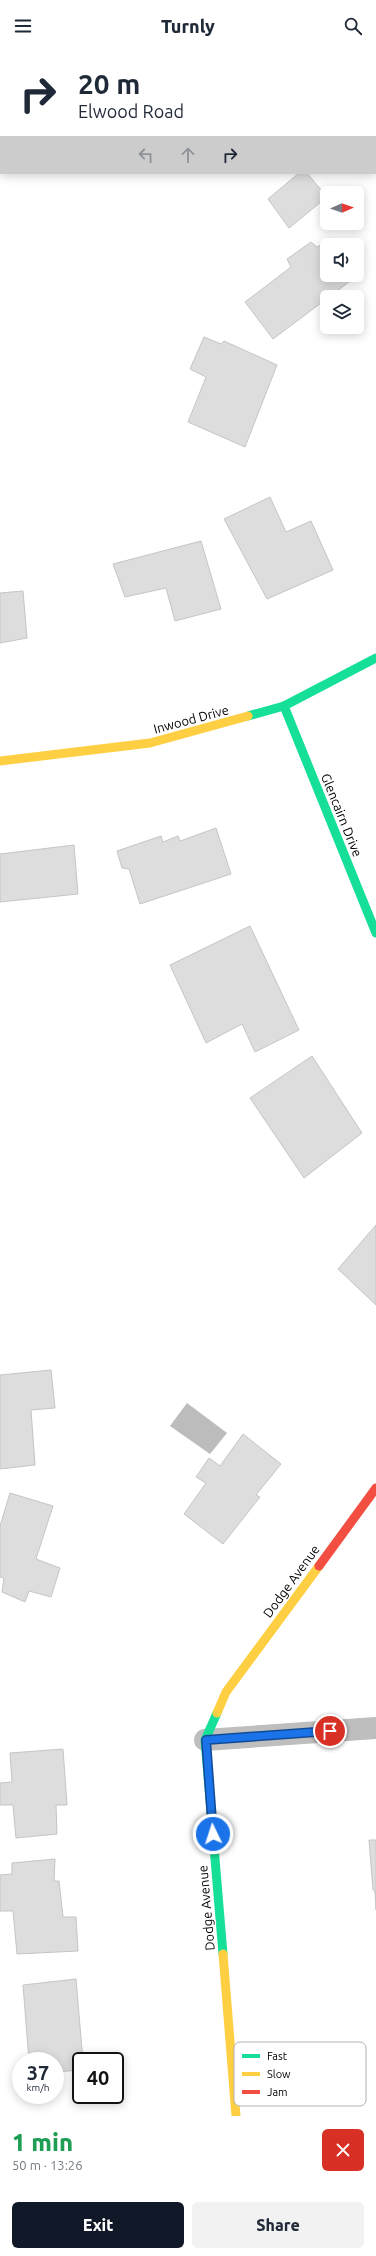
<!DOCTYPE html>
<meta charset="utf-8">
<style>
:root{--surface:#fff;--page:#f2f2f3;--text:#1f2937;--muted:#747a83;--accent:#111827}
body{margin:0;font-family:Ubuntu,sans-serif;background:var(--page);color:var(--text);height:100vh;display:flex;flex-direction:column;font-size:15px;white-space:nowrap}
*{box-sizing:border-box;margin:0}
p{font-size:13px;color:var(--muted)}
.icon{flex:none;width:22px;height:22px;fill:none;stroke:currentColor;stroke-width:2;stroke-linecap:round;stroke-linejoin:round}
.map{position:relative;height:2064px;overflow:hidden}
.drawer{display:flex;flex-direction:column;background:var(--surface);flex:1}
.drawer>*{flex:none}
.top-card{position:absolute;left:0px;top:0px;width:376px;height:122px;box-shadow:0 2px 10px #0003;background:#fff;color:var(--text);overflow:hidden}
.needle{width:26px;rotate:88deg}
.tools{position:absolute;left:320px;top:134px;display:grid;gap:8px}
.tools a{display:grid;place-items:center;width:44px;height:44px;border-radius:6px;background:var(--surface);box-shadow:0 2px 10px #0003;font-size:20px}
.speed{position:absolute;left:12px;top:2000px;display:flex;gap:8px;font-size:20px;font-weight:700;text-align:center}
.speed>*{display:grid;place-content:center;width:52px;height:52px;border-radius:50%;background:var(--surface);box-shadow:0 2px 10px #0003;line-height:1}
.speed small{font-size:10px;font-weight:400}
.speed .limit{border:2px solid #111;border-radius:6px;background:#fff;color:#111}
.pin{position:absolute;display:grid;place-items:center;width:34px;height:34px;color:#fff;margin:-17px;border:2px solid #fff;border-radius:50%;box-shadow:0 1px 4px #0007}
.me{position:absolute;width:44px;margin:-22px;rotate:356deg;stroke-linejoin:round;filter:drop-shadow(0 0 3px #0008)}
.turn{display:flex;align-items:center;gap:14px;height:84px;padding:0 12px;font-size:18px}
.turn .icon{width:52px;height:52px;stroke-width:2.5}
.turn b{display:block;font-size:28px;line-height:34px}
.lanes{display:flex;align-items:center;height:38px;padding:0 12px;background:#0003;justify-content:center;gap:20px;direction:ltr}
.lanes .off{opacity:.35}
.round{display:grid;place-items:center;flex:none;width:42px;height:42px;border-radius:6px;background:var(--page)}
.headline{display:flex;align-items:center;justify-content:space-between;height:68px;padding:0 12px}
h1{font-size:24px;font-weight:800;line-height:30px;color:#1e9e55}
.button{display:flex;gap:8px;margin-top:auto;padding:8px 12px}
.button a{flex:1;height:46px;border-radius:6px;background:var(--accent);color:#fff;font-size:16px;font-weight:800;line-height:46px;text-align:center}
.button a+a{background:var(--page);color:var(--text)}
header{display:flex;justify-content:space-between;align-items:center;height:52px;padding:0 12px;background:var(--surface);font-size:18px;font-weight:800}
.map>svg:first-child{display:block}
.water{fill:#bcbcbc}
.building{fill:#ddd;stroke:#c5c5c5}
.lines{fill:none;stroke-linecap:round;stroke-linejoin:round}
.street{stroke:#bebebe;stroke-width:22}
.fast{stroke:#16e098;stroke-width:9}
.slow{stroke:#ffcf43;stroke-width:9}
.jam{stroke:#f24e42;stroke-width:9}
.route-casing{stroke:#114b97;stroke-width:10}
.route{stroke:#1a73e8;stroke-width:7}
.labels{text-anchor:middle;dominant-baseline:central;stroke-width:3;stroke-linejoin:round;paint-order:stroke}
.street-label{font-size:13px;fill:#000;stroke:#fff}
.key{fill:#fff;stroke:#b2b2b2;stroke-width:1}
.key-label{font-size:11px;fill:#000}
</style>
<header><svg class="icon" aria-label="menu" viewBox="0 0 24 24"><path d="M4 6h16M4 12h16M4 18h16"/></svg>Turnly<svg class="icon" aria-label="search" viewBox="0 0 24 24"><circle cx="10" cy="10" r="6"/><path d="M15 15l6 6"/></svg></header>
<div class="map">
<svg width="376" height="2064" viewBox="0 0 376 2064">
<rect width="100%" height="100%" fill="#fff"/>
<!-- water -->
<path class="water" d="M 187,1351 L 227,1381 L 210,1402 L 170,1374 Z"/>
<!-- building -->
<g class="building">
<path d="M 299,121 L 307,121 L 327,145 L 289,176 L 268,147 Z"/>
<path d="M 311,190 L 317,195 L 326,190 L 329,193 L 327,223 L 350,223 L 353,227 L 273,287 L 245,250 L 291,215 L 287,207 Z"/>
<path d="M 204,285 L 221,292 L 224,289 L 277,313 L 245,395 L 188,370 L 206,325 L 190,317 Z"/>
<path d="M 270,445 L 286,480 L 311,469 L 333,518 L 267,547 L 224,467 Z"/>
<path d="M 201,489 L 221,557 L 175,569 L 166,536 L 125,545 L 113,512 Z"/>
<path d="M 23,539 L 27,586 L 0,591 L 0,541 Z"/>
<path d="M 216,776 L 231,822 L 140,852 L 129,817 L 122,816 L 117,799 L 161,784 L 163,790 L 178,784 L 180,789 Z"/>
<path d="M 74,793 L 78,842 L 0,850 L 0,802 Z"/>
<path d="M 250,874 L 299,978 L 255,1000 L 242,972 L 206,991 L 170,913 Z"/>
<path d="M 312,1004 L 362,1081 L 304,1126 L 250,1046 Z"/>
<path d="M 376,1173 L 376,1253 L 338,1217 Z"/>
<path d="M 51,1318 L 55,1356 L 31,1358 L 35,1413 L 0,1417 L 0,1323 Z"/>
<path d="M 243,1382 L 281,1412 L 256,1443 L 260,1445 L 223,1492 L 184,1462 L 206,1431 L 196,1425 L 209,1406 L 220,1414 Z"/>
<path d="M 10,1441 L 53,1454 L 36,1507 L 60,1516 L 51,1545 L 29,1539 L 25,1550 L 2,1540 L 4,1526 L 0,1525 L 0,1474 Z"/>
<path d="M 63,1697 L 67,1753 L 56,1753 L 57,1782 L 16,1786 L 13,1753 L 0,1753 L 0,1731 L 12,1730 L 10,1701 Z"/>
<path d="M 369,1788 L 376,1788 L 376,1858 L 375,1840 L 373,1838 Z"/>
<path d="M 55,1807 L 54,1829 L 59,1829 L 63,1865 L 76,1865 L 78,1899 L 17,1902 L 13,1859 L 0,1859 L 0,1823 L 12,1822 L 12,1811 Z"/>
<path d="M 76,1927 L 83,2009 L 81,2009 L 81,2018 L 55,2020 L 55,2009 L 29,2009 L 23,1933 Z"/>
</g>
<g class="lines">
<!-- street -->
<path class="street" d="M 205,1688 L 376,1676"/>
<!-- fast -->
<g class="fast">
<path d="M 284,654 L 376,881"/>
<path d="M 248,664 L 284,654 L 376,606"/>
<path d="M 217,1661 L 205,1688 L 223,1902"/>
</g>
<!-- slow -->
<g class="slow">
<path d="M 0,54 L 1,54"/>
<path d="M 0,709 L 150,691 L 248,664"/>
<path d="M 217,1661 L 226,1640 L 319,1514"/>
<path d="M 223,1902 L 236,2064"/>
</g>
<!-- jam -->
<g class="jam">
<path d="M 375,21 L 376,21"/>
<path d="M 319,1514 L 376,1436"/>
</g>
</g>
<g class="lines">
<!-- route casing -->
<g class="route-casing">
<path id="route" d="M 213,1782 L 206,1688 L 330,1679"/>
</g>
<!-- route -->
<use href="#route" class="route"/>
</g>
<g class="labels">
<!-- street labels -->
<g class="street-label">
<text transform="translate(191 667) rotate(-15)">Inwood Drive</text>
<text transform="translate(342 763) rotate(68)">Glencairn Drive</text>
<text transform="translate(291 1529) rotate(-54)">Dodge Avenue</text>
<text transform="translate(206 1856) rotate(-95)">Dodge Avenue</text>
</g>
</g>
<!-- legend -->
<rect x="234" y="1990" width="132" height="64" rx="6" class="key"/>
<rect x="242" y="2002" width="18" height="4" fill="#16e098"/>
<rect x="242" y="2020" width="18" height="4" fill="#ffcf43"/>
<rect x="242" y="2038" width="18" height="4" fill="#f24e42"/>
<g class="key-label">
<text x="267" y="2008">Fast</text>
<text x="267" y="2026">Slow</text>
<text x="267" y="2044">Jam</text>
</g>
</svg>
<div class="tools">
<a><svg class="needle" viewBox="-14 -14 28 28"><path d="M0-13l5 13h-10z" fill="#e53935"/><path d="M0 13l5-13h-10z" fill="#747a83"/></svg></a>
<a><svg class="icon" aria-label="sound" viewBox="0 0 24 24"><path d="M4 9h4l5-4v14l-5-4H4zM17 9q2 3 0 6"/></svg></a>
<a><svg class="icon" aria-label="layers" viewBox="0 0 24 24"><path d="M12 4l9 5-9 5-9-5zM3 14l9 5 9-5"/></svg></a>
</div>
<div class="speed"><div>37<small>km/h</small></div><div class="limit">40</div></div>
<div class="pin" style="left:330px;top:1679px;background:#d93025"><svg class="icon" aria-label="arrive" viewBox="0 0 24 24"><path d="M6 21V4h12l-3 4 3 4H6"/></svg></div>
<svg class="me" style="left:213px;top:1782px" viewBox="-20 -20 40 40"><circle r="17" fill="#1a73e8" stroke="#fff" stroke-width="3"/><path d="M0-11L8 9 0 5-8 9z" fill="#fff"/></svg>
<div class="top-card">
<div class="turn"><svg class="icon" aria-label="right" viewBox="0 0 24 24"><path d="M7 20v-9h11M14 6l5 5-5 5"/></svg><div><b>20 m</b>Elwood Road</div></div>
<div class="lanes"><svg class="icon off" aria-label="left" viewBox="0 0 24 24"><path d="M17 20v-9H6M10 6l-5 5 5 5"/></svg><svg class="icon off" aria-label="ahead" viewBox="0 0 24 24"><path d="M12 20V5M6 11l6-6 6 6"/></svg><svg class="icon" aria-label="right" viewBox="0 0 24 24"><path d="M7 20v-9h11M14 6l5 5-5 5"/></svg></div>
</div>
</div>
<section class="drawer">
<div class="headline"><div><h1>1 min</h1><p>50 m · 13:26</p></div><a class="round" style="background:#d93025;color:#fff"><svg class="icon" aria-label="close" viewBox="0 0 24 24"><path d="M6 6l12 12M18 6L6 18"/></svg></a></div>
<div class="button"><a>Exit</a><a>Share</a></div>
</section>
